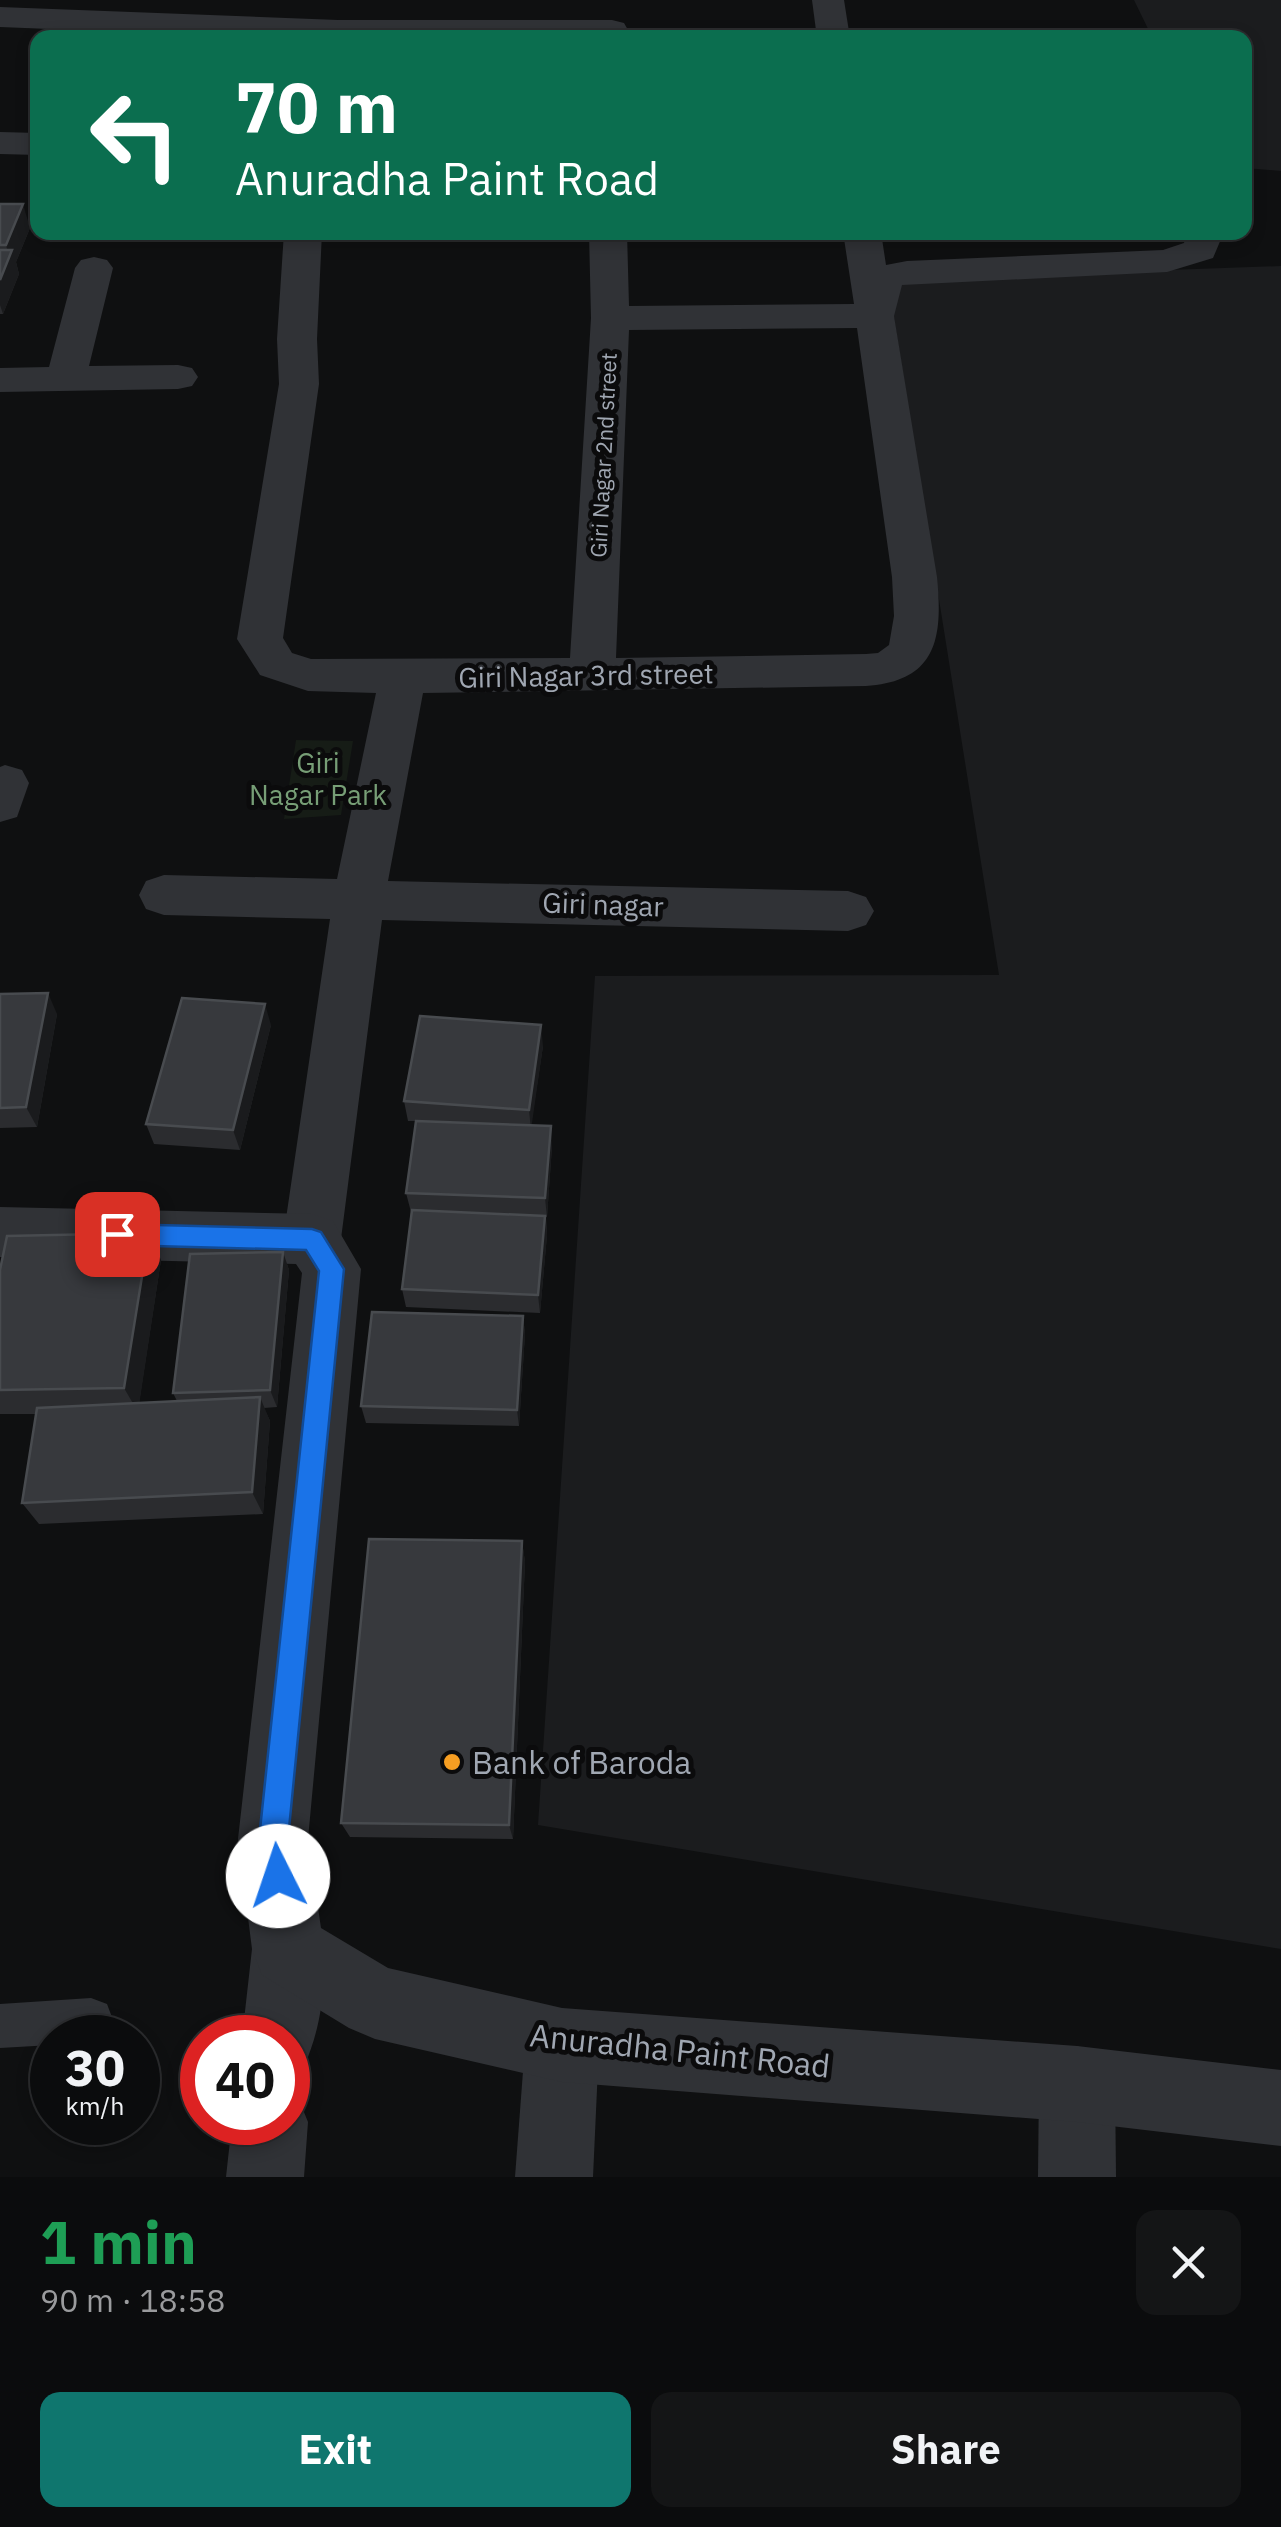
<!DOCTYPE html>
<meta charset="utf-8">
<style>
:root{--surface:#0b0c0d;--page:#141516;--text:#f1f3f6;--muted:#9a9b9d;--line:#2b2c2e;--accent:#0f766e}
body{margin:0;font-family:"IBM Plex Sans",sans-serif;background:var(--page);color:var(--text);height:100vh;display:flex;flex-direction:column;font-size:38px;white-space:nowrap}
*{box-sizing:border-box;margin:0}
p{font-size:32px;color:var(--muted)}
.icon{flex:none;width:55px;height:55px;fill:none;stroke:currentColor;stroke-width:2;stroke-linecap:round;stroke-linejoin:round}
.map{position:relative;height:2177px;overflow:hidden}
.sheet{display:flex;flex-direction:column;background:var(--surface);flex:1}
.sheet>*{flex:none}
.hud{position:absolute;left:30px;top:30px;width:1222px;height:210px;border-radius:20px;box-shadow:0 5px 15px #0003,0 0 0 2px var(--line);background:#0b6e4f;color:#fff;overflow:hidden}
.speed{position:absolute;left:30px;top:2015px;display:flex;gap:20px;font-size:50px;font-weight:700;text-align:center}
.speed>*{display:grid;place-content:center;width:130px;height:130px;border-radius:50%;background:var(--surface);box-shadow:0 5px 15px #0003,0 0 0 2px var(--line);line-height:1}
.speed small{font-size:25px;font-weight:400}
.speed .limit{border:15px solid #d22;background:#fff;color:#111}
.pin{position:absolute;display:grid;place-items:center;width:85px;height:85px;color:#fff;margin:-42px;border-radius:20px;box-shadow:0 5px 15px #0006}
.me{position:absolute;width:110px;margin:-55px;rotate:356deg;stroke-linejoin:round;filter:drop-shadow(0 0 8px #0008)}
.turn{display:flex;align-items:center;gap:35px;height:210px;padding:0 40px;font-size:45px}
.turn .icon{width:130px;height:130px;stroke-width:2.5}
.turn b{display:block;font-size:70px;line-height:85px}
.round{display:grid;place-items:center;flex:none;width:105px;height:105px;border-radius:20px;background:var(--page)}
.overview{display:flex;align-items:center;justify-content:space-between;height:170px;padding:0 40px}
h1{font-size:60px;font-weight:700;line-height:75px;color:#1e9e55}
.primary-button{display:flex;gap:20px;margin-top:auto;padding:20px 40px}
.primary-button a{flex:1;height:115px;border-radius:20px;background:var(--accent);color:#fff;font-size:40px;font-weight:700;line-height:115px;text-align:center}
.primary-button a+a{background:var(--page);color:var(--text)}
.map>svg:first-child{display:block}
.built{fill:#1b1c1e}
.green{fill:#161c16}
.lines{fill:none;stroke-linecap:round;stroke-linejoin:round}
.service{fill:#303236;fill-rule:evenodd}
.minor{fill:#303236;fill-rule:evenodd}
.tertiary{fill:#303236;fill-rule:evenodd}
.wall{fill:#2b2c2f}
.shaded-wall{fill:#1a1b1d}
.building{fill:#37393d;stroke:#484b4f;stroke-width:2.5}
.route{fill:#1a73e8;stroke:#114b97;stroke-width:2.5}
.poi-dot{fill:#f69e22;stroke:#0b0b0c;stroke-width:4}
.labels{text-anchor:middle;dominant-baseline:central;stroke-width:10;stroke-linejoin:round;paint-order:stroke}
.far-street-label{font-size:22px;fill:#a0a7b2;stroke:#0b0b0c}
.street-label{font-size:28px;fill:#a0a7b2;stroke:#0b0b0c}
.park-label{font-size:28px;fill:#779e76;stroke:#0b0b0c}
.near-poi-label{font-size:32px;fill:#a0a7b2;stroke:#0b0b0c;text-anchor:start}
.near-street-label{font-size:32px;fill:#a0a7b2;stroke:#0b0b0c}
</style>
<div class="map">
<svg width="1281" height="2177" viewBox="0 0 1281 2177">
<rect width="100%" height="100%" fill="#0f1011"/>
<!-- built -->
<g class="built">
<path d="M 1134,0 L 1281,0 L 1281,171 L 1245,168 L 1245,38 L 1152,37 Z"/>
<path d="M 1281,266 L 1281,1949 L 538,1825 L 595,976 L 999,975 L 888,280 Z"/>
</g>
<!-- green -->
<path class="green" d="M 296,740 L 353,741 L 341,815 L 284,819 Z"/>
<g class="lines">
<!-- service -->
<path class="service" d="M 91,1998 L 107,2004 L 113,2020 L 107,2036 L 52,2038 L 52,2045 L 0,2048 L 0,2004 Z"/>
<!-- minor -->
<g class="minor">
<path d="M 812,0 L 844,0 L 850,38 L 817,38 Z"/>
<path d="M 0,7 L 338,20 L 612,20 L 624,23 L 628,30 L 622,38 L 276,38 L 0,27 Z"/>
<path d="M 0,132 L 38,133 L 38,155 L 0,154 Z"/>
<path d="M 284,232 L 322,232 L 317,339 L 319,384 L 283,638 L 292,653 L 311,659 L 570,658 L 591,318 L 589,232 L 627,232 L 629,306 L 854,304 L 843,232 L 881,232 L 886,265 L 907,261 L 1163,250 L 1184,243 L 1187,232 L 1224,232 L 1213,258 L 1167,272 L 902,285 L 894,316 L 937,577 C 943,638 937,681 866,686 L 423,693 L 388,881 L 848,891 L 866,897 L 874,911 L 866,925 L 848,931 L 382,920 L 341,1239 L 333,1257 L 312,1264 L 291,1257 L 283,1239 L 330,919 L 164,915 L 146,909 L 139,895 L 146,881 L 164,875 L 337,879 L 376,693 L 308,691 L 260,675 L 237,639 L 279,384 L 277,339 ZM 857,328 L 892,577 L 894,616 L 889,645 L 878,653 L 866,654 L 616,658 L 629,330 Z"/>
<path d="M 94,257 L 107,260 L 113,268 L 89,366 L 178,365 L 192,368 L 198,377 L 192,386 L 178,389 L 0,392 L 0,368 L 49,367 L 75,268 L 81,260 Z"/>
<path d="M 5,765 L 22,770 L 29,783 L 17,817 L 0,822 L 0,767 Z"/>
<path d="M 288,1913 L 314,1923 C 331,1965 323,2023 305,2064 L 288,2072 L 288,2038 L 242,2038 L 252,1949 L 262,1923 Z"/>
<path d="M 562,2008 L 588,2019 L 599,2045 L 593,2177 L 515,2177 L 525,2045 L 536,2019 Z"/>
<path d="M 1077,2046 L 1104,2057 L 1115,2084 L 1116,2177 L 1038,2177 L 1039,2084 L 1050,2057 Z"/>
<path d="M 288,2091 L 297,2095 L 308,2122 L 304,2177 L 226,2177 L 232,2122 L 288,2122 Z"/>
</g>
<!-- tertiary -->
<path class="tertiary" d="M 0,1207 L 312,1214 L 333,1221 L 361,1269 L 308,1839 L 321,1928 L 388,1968 L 562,2008 L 1077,2046 L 1281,2070 L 1281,2146 L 1077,2122 L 562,2082 L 375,2039 L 349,2028 L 262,1975 L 252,1949 L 238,1839 L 302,1273 L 296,1264 L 0,1257 Z"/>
</g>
<!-- wall -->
<g class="wall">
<path d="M 0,204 L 30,228 L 16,262 L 19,274 L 3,314 L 0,314 Z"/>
<path d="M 0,994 L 57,1014 L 37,1127 L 0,1128 Z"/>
<path d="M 271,1025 L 240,1150 L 154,1144 L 146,1124 Z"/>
<path d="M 543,1046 L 531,1125 L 552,1146 L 547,1217 L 546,1217 L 547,1235 L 540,1313 L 406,1307 L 402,1289 L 411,1212 L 406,1193 L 416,1121 L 408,1121 L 404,1101 Z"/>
<path d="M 283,1252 L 289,1270 L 277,1407 L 264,1408 L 270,1421 L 263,1514 L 39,1524 L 22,1503 L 36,1414 L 0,1414 L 0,1270 L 161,1260 L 139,1403 L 177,1401 L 173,1393 Z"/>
<path d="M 523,1316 L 525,1334 L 519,1426 L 366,1423 L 361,1406 Z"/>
<path d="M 522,1541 L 525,1562 L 513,1839 L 350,1837 L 341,1823 Z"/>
</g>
<!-- shaded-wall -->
<g class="shaded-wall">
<path d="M 23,204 L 30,228 L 16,262 L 19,274 L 3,314 L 0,305 L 0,280 L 9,257 L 6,245 Z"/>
<path d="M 48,993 L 57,1014 L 37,1127 L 26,1107 Z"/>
<path d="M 265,1004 L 271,1025 L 240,1150 L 233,1130 Z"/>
<path d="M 541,1025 L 543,1046 L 531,1130 L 529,1110 Z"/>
<path d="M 551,1126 L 552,1146 L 547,1217 L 545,1198 Z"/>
<path d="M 545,1216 L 547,1235 L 540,1313 L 538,1295 Z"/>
<path d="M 149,1233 L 161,1260 L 138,1412 L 124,1388 Z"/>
<path d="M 283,1252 L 289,1270 L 277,1407 L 270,1390 Z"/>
<path d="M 523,1316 L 525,1334 L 519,1426 L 517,1410 Z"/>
<path d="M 260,1397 L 270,1421 L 263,1514 L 252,1492 Z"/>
<path d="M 522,1541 L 525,1562 L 513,1839 L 509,1825 Z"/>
</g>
<!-- building -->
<g class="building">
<path d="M 0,204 L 23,204 L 6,245 L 0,245 Z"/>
<path d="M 0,250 L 12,250 L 0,280 Z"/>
<path d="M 48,993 L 26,1107 L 0,1108 L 0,994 Z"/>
<path d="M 182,998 L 265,1004 L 233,1130 L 146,1124 Z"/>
<path d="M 420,1016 L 541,1025 L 529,1110 L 404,1101 Z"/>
<path d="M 416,1121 L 551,1126 L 545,1198 L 406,1193 Z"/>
<path d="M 412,1210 L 545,1216 L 538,1295 L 402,1289 Z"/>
<path d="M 149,1233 L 124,1388 L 0,1390 L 0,1270 L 7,1236 Z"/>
<path d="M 283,1252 L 270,1390 L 173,1393 L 190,1254 Z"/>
<path d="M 372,1312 L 523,1316 L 517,1410 L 361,1406 Z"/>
<path d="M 260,1397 L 252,1492 L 22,1503 L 37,1408 Z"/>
<path d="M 369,1539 L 522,1541 L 509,1825 L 341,1823 Z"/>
</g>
<!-- route -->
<path class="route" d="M 117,1224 L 312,1229 L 321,1232 L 344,1269 L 288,1839 L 293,1876 L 288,1886 L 278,1891 L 268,1886 L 259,1839 L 319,1271 L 306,1250 L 117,1245 L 109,1242 L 105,1234 L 109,1227 Z"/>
<!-- markers -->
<circle class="poi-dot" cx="452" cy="1762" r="10"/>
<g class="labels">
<!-- far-street labels -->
<g class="far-street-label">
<text transform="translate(603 455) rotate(-87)">Giri Nagar 2nd street</text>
</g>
<!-- street labels -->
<g class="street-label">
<text transform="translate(586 675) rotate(-1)">Giri Nagar 3rd street</text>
<text transform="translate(603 904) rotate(2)">Giri nagar</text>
</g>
<!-- park labels -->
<g class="park-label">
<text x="318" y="762">Giri<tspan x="318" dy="32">Nagar Park</tspan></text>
</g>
<!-- near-poi labels -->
<g class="near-poi-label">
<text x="472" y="1762">Bank of Baroda</text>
</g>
<!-- near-street labels -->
<g class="near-street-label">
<text transform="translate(680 2050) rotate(6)">Anuradha Paint Road</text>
</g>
</g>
</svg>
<div class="speed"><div>30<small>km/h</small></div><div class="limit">40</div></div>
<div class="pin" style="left:117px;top:1234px;background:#d93025"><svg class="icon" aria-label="arrive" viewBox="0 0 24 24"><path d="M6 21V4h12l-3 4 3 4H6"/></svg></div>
<svg class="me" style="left:278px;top:1876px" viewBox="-20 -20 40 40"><circle r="19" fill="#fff"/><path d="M0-13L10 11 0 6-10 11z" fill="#1a73e8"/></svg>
<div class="hud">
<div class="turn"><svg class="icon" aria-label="left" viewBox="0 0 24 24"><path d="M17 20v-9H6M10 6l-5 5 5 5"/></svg><div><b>70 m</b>Anuradha Paint Road</div></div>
</div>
</div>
<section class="sheet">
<div class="overview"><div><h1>1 min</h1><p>90 m · 18:58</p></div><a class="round"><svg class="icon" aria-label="close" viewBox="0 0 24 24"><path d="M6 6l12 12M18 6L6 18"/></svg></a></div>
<div class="primary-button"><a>Exit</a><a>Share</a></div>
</section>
